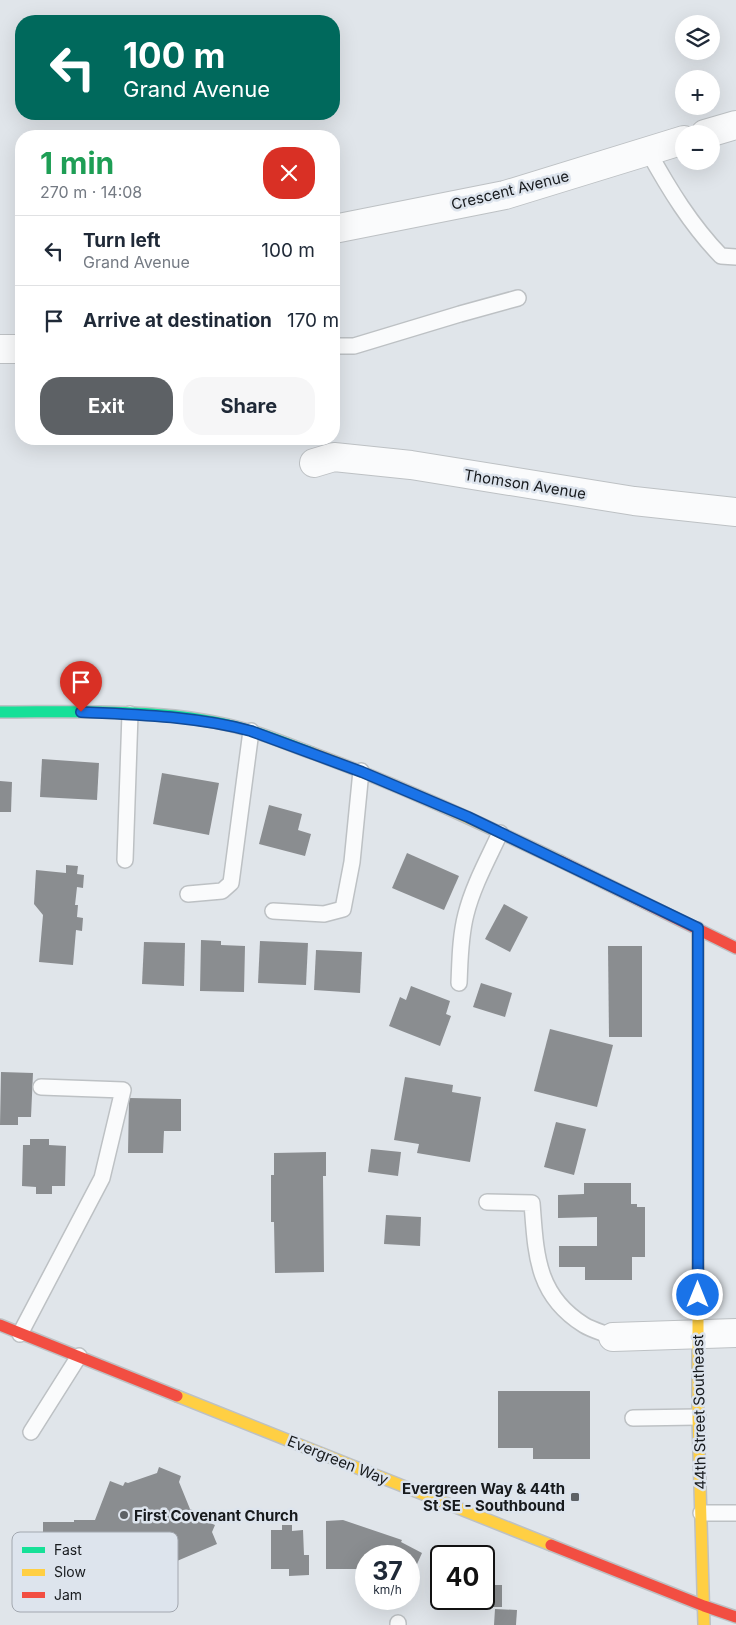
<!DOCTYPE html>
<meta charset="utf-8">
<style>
:root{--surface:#fff;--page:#f6f6f7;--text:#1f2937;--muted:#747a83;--line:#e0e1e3;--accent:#5d6165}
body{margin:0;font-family:Inter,sans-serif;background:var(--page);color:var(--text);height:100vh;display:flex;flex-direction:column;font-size:19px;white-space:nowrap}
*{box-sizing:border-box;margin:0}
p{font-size:16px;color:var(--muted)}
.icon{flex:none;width:28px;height:28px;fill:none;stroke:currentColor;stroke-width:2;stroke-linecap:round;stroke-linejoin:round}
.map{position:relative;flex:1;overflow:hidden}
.side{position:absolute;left:15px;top:130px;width:325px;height:315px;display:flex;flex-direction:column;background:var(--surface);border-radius:20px;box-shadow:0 5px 20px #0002}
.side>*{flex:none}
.guide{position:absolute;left:15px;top:15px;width:325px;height:105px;border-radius:20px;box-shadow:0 5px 20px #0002;background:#00695c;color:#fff;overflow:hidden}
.fabs{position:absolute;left:675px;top:15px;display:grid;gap:10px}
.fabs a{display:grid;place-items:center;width:45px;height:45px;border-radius:50%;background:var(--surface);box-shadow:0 5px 20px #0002;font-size:25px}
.speed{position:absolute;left:355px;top:1545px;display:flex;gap:10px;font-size:25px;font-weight:700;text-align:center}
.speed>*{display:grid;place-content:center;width:65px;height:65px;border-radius:50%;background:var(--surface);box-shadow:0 5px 20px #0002;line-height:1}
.speed small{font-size:12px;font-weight:400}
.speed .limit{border:2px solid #111;border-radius:8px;background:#fff;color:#111}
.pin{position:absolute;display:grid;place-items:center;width:42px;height:42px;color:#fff;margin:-51px -21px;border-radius:50% 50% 50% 0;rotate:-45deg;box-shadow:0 0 5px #0007}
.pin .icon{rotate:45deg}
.me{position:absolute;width:55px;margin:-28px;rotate:0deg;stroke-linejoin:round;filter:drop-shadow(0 0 4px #0008)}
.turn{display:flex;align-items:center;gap:18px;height:105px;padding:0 25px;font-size:22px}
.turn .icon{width:65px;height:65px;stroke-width:2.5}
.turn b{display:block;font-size:35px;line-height:42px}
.round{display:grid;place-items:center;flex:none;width:52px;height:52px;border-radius:20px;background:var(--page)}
.overview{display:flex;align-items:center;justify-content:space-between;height:85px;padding:0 25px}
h1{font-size:30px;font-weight:700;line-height:38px;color:#1e9e55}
.button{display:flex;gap:10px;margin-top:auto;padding:10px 25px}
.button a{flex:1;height:58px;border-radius:20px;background:var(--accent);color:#fff;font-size:20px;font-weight:700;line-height:58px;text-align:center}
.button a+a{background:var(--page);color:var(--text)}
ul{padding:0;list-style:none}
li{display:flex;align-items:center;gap:15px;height:70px;padding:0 25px;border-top:1px solid var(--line)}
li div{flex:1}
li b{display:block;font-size:19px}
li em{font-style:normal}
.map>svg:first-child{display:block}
.building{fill:#8a8d90}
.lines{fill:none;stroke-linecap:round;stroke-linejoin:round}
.lane-casing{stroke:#bdc1c4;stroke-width:18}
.street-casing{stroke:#bdc1c4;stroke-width:30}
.fast-casing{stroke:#bdc1c4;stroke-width:14}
.slow-casing{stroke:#bdc1c4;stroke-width:14}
.jam-casing{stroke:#bdc1c4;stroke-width:14}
.lane{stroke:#fafbfc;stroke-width:15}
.street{stroke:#fafbfc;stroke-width:28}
.fast{stroke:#16e098;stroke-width:11}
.slow{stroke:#ffcf43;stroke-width:11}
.jam{stroke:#f24e42;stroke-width:11}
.route-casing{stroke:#114b97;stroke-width:12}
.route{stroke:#1a73e8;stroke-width:9}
.poi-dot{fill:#5d6165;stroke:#dde4ed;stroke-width:2}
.labels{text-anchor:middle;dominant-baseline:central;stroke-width:5;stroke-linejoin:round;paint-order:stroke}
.street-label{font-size:15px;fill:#171a1d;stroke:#dde4ed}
.poi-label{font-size:15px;font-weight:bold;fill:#171a1d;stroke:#dde4ed;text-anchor:end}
.key{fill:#dde4ed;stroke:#a2a7af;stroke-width:1}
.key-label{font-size:14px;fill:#171a1d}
</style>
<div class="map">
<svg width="736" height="1625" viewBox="0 0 736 1625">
<rect width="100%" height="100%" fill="#e0e5ea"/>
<!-- building -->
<g class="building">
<path d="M 42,759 L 99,763 L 97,800 L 40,797 Z"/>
<path d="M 162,773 L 219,783 L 209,835 L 153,824 Z"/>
<path d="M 0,781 L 12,782 L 11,812 L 0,812 Z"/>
<path d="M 269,805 L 302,814 L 298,830 L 311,834 L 305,856 L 259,844 Z"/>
<path d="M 407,853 L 459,876 L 444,910 L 392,888 Z"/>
<path d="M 66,865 L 78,866 L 77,874 L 84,875 L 83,888 L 77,887 L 75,905 L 78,905 L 77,917 L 83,918 L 82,931 L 76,930 L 73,965 L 39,962 L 43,915 L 34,904 L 36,870 L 66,873 Z"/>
<path d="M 504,904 L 528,917 L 510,952 L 485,939 Z"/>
<path d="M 201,940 L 221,941 L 221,945 L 245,946 L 244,992 L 200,991 Z"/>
<path d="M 260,941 L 308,943 L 306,985 L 258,983 Z"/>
<path d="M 144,942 L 185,943 L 184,986 L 142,984 Z"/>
<path d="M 608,946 L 642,946 L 642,1037 L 609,1037 Z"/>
<path d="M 316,950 L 362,952 L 360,993 L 314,990 Z"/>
<path d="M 481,983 L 512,993 L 505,1017 L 473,1007 Z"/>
<path d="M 411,986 L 450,1001 L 446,1014 L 451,1016 L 440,1046 L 389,1026 L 400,997 L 406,1000 Z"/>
<path d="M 550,1029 L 613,1045 L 597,1107 L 534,1091 Z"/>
<path d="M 1,1072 L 33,1073 L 31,1117 L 18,1117 L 18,1125 L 0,1125 Z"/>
<path d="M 405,1077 L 453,1085 L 452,1092 L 481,1097 L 470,1162 L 417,1153 L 419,1144 L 394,1140 Z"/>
<path d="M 129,1098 L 181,1099 L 181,1131 L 164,1131 L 163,1153 L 128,1153 Z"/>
<path d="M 556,1122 L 586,1129 L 574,1175 L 544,1167 Z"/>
<path d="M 30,1139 L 49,1139 L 49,1145 L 66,1146 L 65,1186 L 52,1186 L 52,1194 L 36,1194 L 36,1187 L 22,1186 L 23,1145 L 30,1145 Z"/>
<path d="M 371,1149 L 401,1152 L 398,1176 L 368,1172 Z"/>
<path d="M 326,1152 L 326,1176 L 323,1176 L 324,1272 L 275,1273 L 274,1222 L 271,1222 L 271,1175 L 274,1175 L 274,1153 Z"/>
<path d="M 584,1183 L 631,1183 L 631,1204 L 637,1204 L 637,1207 L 645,1207 L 645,1257 L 632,1257 L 632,1280 L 585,1280 L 585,1267 L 559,1267 L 559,1246 L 597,1246 L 597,1217 L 558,1218 L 558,1195 L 584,1194 Z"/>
<path d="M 386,1215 L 421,1217 L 420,1246 L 384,1244 Z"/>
<path d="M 498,1391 L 590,1391 L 590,1459 L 533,1459 L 533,1448 L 498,1448 Z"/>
<path d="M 159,1467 L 181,1476 L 179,1482 L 190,1509 L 195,1511 L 193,1516 L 215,1525 L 212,1532 L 217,1544 L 144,1575 L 137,1557 L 132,1555 L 126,1570 L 137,1598 L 128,1602 L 115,1570 L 123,1550 L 115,1547 L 109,1534 L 83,1534 L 88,1550 L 99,1565 L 91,1585 L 70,1593 L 56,1577 L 43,1545 L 43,1522 L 74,1522 L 74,1520 L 95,1520 L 110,1481 L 123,1486 L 125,1482 L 128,1483 L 157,1473 Z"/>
<path d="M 343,1520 L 402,1540 L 401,1542 L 422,1553 L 413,1573 L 409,1571 L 409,1556 L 366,1556 L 366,1569 L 326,1569 L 326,1521 Z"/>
<path d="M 282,1525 L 292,1525 L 292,1531 L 303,1530 L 304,1555 L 309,1555 L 309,1575 L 289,1576 L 289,1569 L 271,1569 L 271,1530 L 282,1530 Z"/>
<rect x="489" y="1585" width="13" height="22"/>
<path d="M 495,1609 L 517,1610 L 516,1625 L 494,1625 Z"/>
</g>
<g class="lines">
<!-- lane casing -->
<g class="lane-casing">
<g id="lane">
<path d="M 648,151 C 669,189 691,225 721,256 L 736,257"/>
<path d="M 334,346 L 354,346 L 460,314 L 518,298"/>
<path d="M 125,860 L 130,714"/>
<path d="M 188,894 L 222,891 L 231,883 L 251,731"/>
<path d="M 273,911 L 324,914 L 343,909 L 352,862 L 361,771"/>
<path d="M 459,983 C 460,961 460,937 466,914 C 473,886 488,859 500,833"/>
<path d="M 487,1202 L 532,1203 C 536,1254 536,1295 584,1325 C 592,1330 604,1333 613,1337"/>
<path d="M 20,1334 L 102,1178 L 123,1090 L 41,1087"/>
<path d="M 633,1418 L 698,1417"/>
<path d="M 31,1432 L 79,1356"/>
<path d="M 701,1513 L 736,1513"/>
<path d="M 398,1623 L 398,1625"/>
</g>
</g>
<!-- street casing -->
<g class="street-casing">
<g id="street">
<path d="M 705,134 L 736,125"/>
<path d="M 334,229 L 505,195 L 684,140"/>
<path d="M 0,349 L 21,349"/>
<path d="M 314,463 L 334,457 L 411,465 L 634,501 L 736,512"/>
<path d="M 613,1337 L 736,1333"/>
</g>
</g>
<!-- fast casing -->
<g class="fast-casing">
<g id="fast">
<path d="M 0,712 C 82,712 172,707 251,731 C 272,737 292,746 312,753"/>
<path d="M 698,928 L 698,1220"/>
</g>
</g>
<!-- slow casing -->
<g class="slow-casing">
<g id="slow">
<path d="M 312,753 C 397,784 478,822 560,861"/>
<path d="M 698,1220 L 698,1417 L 704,1625"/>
<path d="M 177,1396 L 551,1545"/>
</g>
</g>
<!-- jam casing -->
<g class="jam-casing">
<g id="jam">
<path d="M 560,861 L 736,948"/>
<path d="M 0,1325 L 177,1396"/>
<path d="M 551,1545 L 704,1606 L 736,1617"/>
</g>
</g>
<!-- lane -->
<use href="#lane" class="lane"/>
<!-- street -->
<use href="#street" class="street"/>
<!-- fast -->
<use href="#fast" class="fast"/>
<!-- slow -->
<use href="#slow" class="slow"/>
<!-- jam -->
<use href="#jam" class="jam"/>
</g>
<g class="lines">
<!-- route casing -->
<g class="route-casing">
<path id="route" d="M 81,712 C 138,715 196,716 251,731 L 362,772 L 468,817 L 698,928 L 698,1295"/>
</g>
<!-- route -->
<use href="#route" class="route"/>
</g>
<!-- markers -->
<g class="poi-dot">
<rect x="570" y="1492" width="10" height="10" rx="2.5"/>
<circle cx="124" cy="1515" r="5"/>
</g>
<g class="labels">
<!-- street labels -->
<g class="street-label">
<text transform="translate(510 190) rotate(-14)">Crescent Avenue</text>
<text transform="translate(525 484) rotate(9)">Thomson Avenue</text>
<text transform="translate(699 1412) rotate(-91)">44th Street Southeast</text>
<text transform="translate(338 1460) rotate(22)">Evergreen Way</text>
</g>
<!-- poi labels -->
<g class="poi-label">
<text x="565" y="1488">Evergreen Way &amp; 44th<tspan x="565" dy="17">St SE - Southbound</tspan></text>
<text x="134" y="1515" text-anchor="start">First Covenant Church</text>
</g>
</g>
<!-- legend -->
<rect x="12" y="1532" width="166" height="80" rx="8" class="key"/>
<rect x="22" y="1547" width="23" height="6" fill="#16e098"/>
<rect x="22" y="1569" width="23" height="7" fill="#ffcf43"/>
<rect x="22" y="1592" width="23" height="6" fill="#f24e42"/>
<g class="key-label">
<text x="54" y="1555">Fast</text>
<text x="54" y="1577">Slow</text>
<text x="54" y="1600">Jam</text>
</g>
</svg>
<div class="fabs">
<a><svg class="icon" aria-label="layers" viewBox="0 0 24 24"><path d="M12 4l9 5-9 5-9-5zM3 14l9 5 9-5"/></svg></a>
<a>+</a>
<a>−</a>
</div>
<div class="speed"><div>37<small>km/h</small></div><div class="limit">40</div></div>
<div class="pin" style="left:81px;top:712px;background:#d93025"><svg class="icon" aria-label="arrive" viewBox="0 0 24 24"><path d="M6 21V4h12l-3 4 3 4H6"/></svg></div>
<svg class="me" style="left:698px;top:1295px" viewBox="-20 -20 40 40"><circle r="17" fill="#1a73e8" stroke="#fff" stroke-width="3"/><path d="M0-11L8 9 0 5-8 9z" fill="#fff"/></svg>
<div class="guide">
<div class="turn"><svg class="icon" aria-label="left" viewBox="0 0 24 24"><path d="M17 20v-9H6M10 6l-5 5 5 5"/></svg><div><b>100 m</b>Grand Avenue</div></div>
</div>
<section class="side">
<div class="overview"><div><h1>1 min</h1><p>270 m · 14:08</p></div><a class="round" style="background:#d93025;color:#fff"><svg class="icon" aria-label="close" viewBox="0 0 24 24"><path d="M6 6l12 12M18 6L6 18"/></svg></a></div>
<ul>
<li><svg class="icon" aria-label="left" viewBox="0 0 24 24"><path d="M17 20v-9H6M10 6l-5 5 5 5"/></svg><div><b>Turn left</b><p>Grand Avenue</p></div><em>100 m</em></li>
<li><svg class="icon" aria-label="arrive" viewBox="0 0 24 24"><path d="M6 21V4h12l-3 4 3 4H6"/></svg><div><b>Arrive at destination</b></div><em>170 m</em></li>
</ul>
<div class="button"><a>Exit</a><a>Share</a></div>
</section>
</div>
